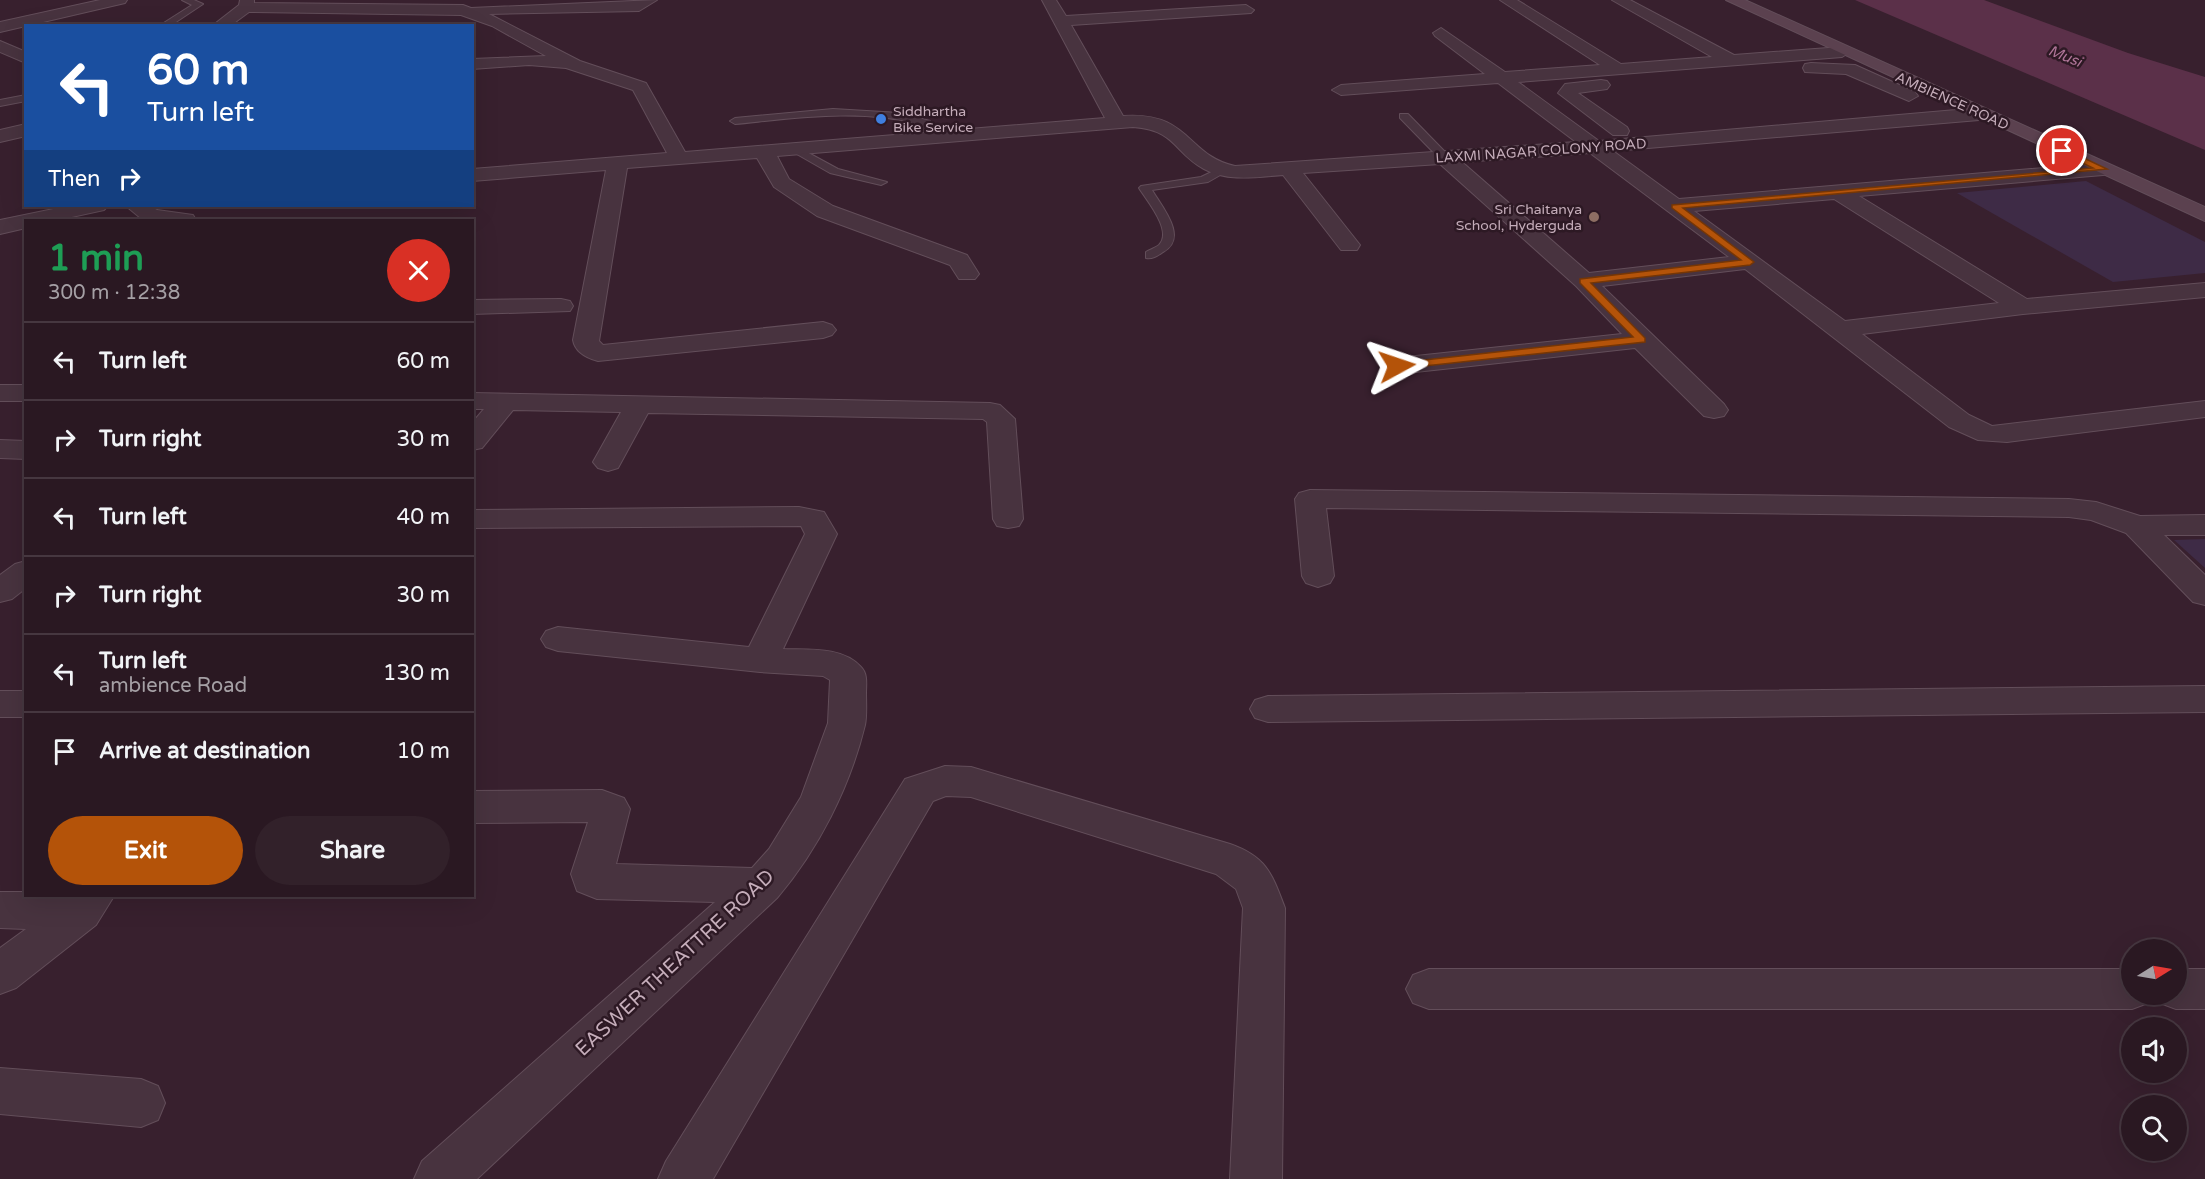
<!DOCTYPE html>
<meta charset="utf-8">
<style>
:root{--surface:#2a1822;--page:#32212a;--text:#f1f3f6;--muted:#a5a0a5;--line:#463740;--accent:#b45309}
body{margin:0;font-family:"Varela Round",sans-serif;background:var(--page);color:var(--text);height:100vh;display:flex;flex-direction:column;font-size:22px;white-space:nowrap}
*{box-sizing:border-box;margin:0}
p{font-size:20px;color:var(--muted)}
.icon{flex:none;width:33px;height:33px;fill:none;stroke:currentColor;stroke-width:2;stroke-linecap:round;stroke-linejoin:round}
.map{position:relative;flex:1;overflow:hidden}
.side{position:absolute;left:24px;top:219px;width:450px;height:678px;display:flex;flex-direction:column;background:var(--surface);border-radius:0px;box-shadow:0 6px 24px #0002,0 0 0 2px var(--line)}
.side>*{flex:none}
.hud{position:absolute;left:24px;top:24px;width:450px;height:183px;border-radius:0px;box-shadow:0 6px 24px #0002,0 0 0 2px var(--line);background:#1a4fa0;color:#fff;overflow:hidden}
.needle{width:39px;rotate:79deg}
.controls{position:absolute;left:2121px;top:939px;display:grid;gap:12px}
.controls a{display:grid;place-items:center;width:66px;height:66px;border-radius:50%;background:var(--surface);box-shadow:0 6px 24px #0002,0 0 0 2px var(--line);font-size:30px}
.pin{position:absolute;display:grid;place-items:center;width:51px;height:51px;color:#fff;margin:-26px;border:3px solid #fff;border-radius:50%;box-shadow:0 2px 6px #0007}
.me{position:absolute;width:66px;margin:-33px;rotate:85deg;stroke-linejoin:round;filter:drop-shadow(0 0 4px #0008)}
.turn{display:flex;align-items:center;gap:21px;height:126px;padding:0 24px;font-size:27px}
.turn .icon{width:78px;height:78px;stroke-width:2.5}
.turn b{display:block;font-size:42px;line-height:51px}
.then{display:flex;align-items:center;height:57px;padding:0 24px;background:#0003;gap:12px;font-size:22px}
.round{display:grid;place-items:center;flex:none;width:63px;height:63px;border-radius:32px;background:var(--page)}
.head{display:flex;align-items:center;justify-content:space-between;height:102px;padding:0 24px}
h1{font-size:36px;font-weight:700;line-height:45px;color:#1e9e55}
.cta{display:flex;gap:12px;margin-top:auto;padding:12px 24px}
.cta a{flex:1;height:69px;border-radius:36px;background:var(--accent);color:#fff;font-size:24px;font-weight:700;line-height:69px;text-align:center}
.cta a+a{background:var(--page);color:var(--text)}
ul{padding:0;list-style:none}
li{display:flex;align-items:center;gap:18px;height:78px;padding:0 24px;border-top:2px solid var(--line)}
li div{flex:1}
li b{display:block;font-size:22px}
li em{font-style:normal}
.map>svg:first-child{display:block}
.green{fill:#3e2b46}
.water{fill:#5b3049}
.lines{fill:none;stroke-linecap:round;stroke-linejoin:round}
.lane-casing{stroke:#634e5a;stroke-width:2}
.street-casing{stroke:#634e5a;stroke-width:2}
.secondary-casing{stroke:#634e5a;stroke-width:2}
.lane{fill:#48333f;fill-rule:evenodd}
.street{fill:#48333f;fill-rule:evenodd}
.secondary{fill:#5b414f;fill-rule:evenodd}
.route{fill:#b45309;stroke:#753606;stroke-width:1.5}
.shop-dot{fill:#3f7fe0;stroke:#2d1924;stroke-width:2}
.education-dot{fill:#8d6e63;stroke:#2d1924;stroke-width:2}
.labels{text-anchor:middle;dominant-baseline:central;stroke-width:5;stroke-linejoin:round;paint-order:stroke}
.far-street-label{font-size:14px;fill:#c5adba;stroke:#2d1924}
.far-poi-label{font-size:14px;fill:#c5adba;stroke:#2d1924;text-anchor:start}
.far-water-label{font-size:15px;font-style:italic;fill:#ae7497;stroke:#2d1924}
.near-street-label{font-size:20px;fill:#c5adba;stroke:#2d1924}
</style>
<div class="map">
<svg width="2205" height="1179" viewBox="0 0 2205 1179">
<rect width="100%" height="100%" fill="#38202e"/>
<!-- green -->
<g class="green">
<path d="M 2086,181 L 2205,242 L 2205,273 L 2113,282 L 1957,193 Z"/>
<path d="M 2205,539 L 2205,568 L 2174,540 Z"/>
</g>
<!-- water -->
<path class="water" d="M 1855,0 L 1984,0 L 2128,53 L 2205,77 L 2205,150 Z"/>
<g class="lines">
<!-- lane casing -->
<g class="lane-casing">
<g id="lane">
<path d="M 182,0 L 194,0 L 203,4 L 170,26 L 159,26 L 192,5 Z"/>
<path d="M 26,95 L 26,101 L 0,106 L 0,100 Z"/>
<path d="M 833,109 L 900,113 L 930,121 L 936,137 L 927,139 L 922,125 C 861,108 797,118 735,124 L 730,121 L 735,118 Z"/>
<path d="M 1400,114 L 1408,114 L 1449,156 L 1449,160 L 1441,160 L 1400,118 Z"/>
<path d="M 792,144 L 838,169 L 887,182 L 881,185 L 830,173 L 788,149 L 787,147 Z"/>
<path d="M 1220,168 L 1229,170 L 1208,182 L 1152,190 C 1162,207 1189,238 1163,252 C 1157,256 1153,259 1146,258 L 1146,252 C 1149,250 1155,248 1159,245 C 1173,231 1147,201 1139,188 L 1141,186 L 1201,177 Z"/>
</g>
</g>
<!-- street casing -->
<g class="street-casing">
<g id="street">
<path d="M 100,0 L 127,0 L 125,3 L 0,32 L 0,22 Z"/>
<path d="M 240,0 L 254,0 L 254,3 L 463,5 L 471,8 L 657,0 L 639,11 L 489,14 L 580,61 L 646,83 L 685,152 L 1105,118 L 1042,0 L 1056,0 L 1066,16 L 1246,5 L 1254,10 L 1251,13 L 1071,25 L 1123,116 C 1190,111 1187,156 1235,166 L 1576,142 L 1498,83 L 1341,95 L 1332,90 L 1341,85 L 1485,74 L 1435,36 L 1433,33 L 1441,28 L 1505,72 L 1600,65 L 1500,0 L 1517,0 L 1621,64 L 1712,57 L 1612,0 L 1630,0 L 1734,55 L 1842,47 L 1850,52 L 1842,57 L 1518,82 L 1599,141 L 1979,108 L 1988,114 L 1979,120 L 1613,151 L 1679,199 L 2103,163 L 2110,165 L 2113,169 L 2110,173 L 2103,175 L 1859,196 L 2027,299 L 2205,283 L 2205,297 L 2023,314 L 1862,334 L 1969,415 L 1992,426 L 2205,401 L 2205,417 L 2007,442 L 1978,440 L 1949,427 L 1745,269 L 1602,286 L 1724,404 L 1728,410 L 1724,416 L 1714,418 L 1704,416 L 1635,348 L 1397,374 L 1388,372 L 1384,366 L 1388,360 L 1397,358 L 1622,334 L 1576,286 L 1440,164 L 1303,173 L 1360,245 L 1357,250 L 1341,250 L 1283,175 C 1256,177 1228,182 1204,169 C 1173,152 1176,130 1133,127 L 777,156 L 789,179 L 833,206 L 967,255 L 979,274 L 975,279 L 959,279 L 950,265 L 817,216 L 774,187 L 757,158 L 627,168 L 599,341 L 603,345 L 823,322 L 832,325 L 836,330 L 832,335 L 823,338 L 598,361 C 587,358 575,352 573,340 L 606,170 L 472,181 L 472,169 L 667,153 L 633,90 L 566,68 L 529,65 L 472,69 L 472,59 L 546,56 L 492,26 L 461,15 L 249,12 L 230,26 L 212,26 L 239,5 ZM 1590,153 L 1729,257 L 1589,273 L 1462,162 ZM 1834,199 L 1999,303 L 1845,321 L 1694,211 Z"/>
<path d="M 0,41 L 26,52 L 26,63 L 0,52 Z"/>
<path d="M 1811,63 L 1855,65 L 1915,92 L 1918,96 L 1909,101 L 1846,74 L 1805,72 L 1803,68 L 1805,64 Z"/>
<path d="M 1601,80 L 1607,81 L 1610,85 L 1607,89 L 1578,93 L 1627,127 L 1629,131 L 1627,135 L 1613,135 L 1558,93 L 1565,84 Z"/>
<path d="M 26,124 L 26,136 L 0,142 L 0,130 Z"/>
<path d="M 68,206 L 108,206 L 104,210 L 58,220 L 26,220 L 26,228 L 0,234 L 0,220 Z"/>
<path d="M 126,206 L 150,206 L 157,210 L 193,215 L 196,220 L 143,220 Z"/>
<path d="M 561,299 L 570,301 L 573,306 L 570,311 L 472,314 L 472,300 Z"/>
<rect x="0" y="385" width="26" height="16"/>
<path d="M 472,393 L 990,403 L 1000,405 L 1015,419 L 1023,519 L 1019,526 L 1008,528 L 997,526 L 993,519 L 987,422 L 983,419 L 648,413 L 618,468 L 608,471 L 598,468 L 593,462 L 621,412 L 513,410 L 482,448 L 472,450 L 472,423 L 484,409 L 472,409 Z"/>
<path d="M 0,440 L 26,441 L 26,459 L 0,458 Z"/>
<path d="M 1310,490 L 2069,499 L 2096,502 L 2140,516 L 2205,515 L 2205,535 L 2164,535 L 2205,575 L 2205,605 L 2193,602 L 2126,533 L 2091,520 L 2069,517 L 1326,508 L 1334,576 L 1330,583 L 1318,587 L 1306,583 L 1302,576 L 1295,499 L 1299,493 Z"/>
<path d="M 799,507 L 824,512 L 837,534 L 783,649 C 807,650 843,646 861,667 C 868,674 866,684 866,693 C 866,703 867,715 865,725 C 850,787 818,850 777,898 L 477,1179 L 414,1179 L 422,1161 L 715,902 L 597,899 L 577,891 L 571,874 L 588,822 L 472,823 L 472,791 L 602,790 L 624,798 L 630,809 L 616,864 L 752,868 L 769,849 L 801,797 L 828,723 L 830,680 L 823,676 L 760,672 L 558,651 L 546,647 L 541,639 L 546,631 L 558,627 L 749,647 L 805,534 L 801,526 L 472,528 L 472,510 Z"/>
<path d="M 26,561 L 26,588 L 12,599 L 0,602 L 0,575 L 15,564 Z"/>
<path d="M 2205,686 L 2205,712 L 1268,722 L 1255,718 L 1250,709 L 1255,700 L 1268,696 Z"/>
<rect x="0" y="691" width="26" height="26"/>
<path d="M 945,766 L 971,767 L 1230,844 C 1267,857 1272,874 1285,908 L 1282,1179 L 1230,1179 L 1243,908 L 1236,889 L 1216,874 L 971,797 L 946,796 L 933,801 L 713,1179 L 658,1179 L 666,1161 L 905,779 Z"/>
<path d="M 0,892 L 26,892 L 26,896 L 114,896 L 96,925 L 16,988 L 0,994 L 0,948 L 26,929 L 0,928 Z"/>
<path d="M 1429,969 L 2132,969 L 2132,994 L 2152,994 L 2148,1003 L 2132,1009 L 1429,1009 L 1413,1003 L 1406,989 L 1413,975 Z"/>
<path d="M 2176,969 L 2205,969 L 2205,1009 L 2176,1009 L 2160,1003 L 2156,994 L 2176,994 Z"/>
<path d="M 0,1068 L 141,1079 L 158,1086 L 165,1103 L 158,1120 L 141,1127 L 0,1114 Z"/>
</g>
</g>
<!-- secondary casing -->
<g class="secondary-casing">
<path id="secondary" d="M 1726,0 L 1745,0 L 2205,207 L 2205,221 Z"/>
</g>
<!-- lane -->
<use href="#lane" class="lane"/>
<!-- street -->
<use href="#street" class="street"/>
<!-- secondary -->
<use href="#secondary" class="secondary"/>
</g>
<!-- route -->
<path class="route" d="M 2059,149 L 2065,149 L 2107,169 L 1683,208 L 1754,262 L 1750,265 L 1591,283 L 1645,338 L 1645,342 L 1397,369 L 1391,366 L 1397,363 L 1633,337 L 1580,283 L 1580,279 L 1741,260 L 1672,208 L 1672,205 L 2093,168 L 2059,152 Z"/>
<!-- markers -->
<circle class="shop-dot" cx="881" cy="119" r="6"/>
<circle class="education-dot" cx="1594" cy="217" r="6"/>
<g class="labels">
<!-- far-street labels -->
<g class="far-street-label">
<text transform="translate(1952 101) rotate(24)">AMBIENCE ROAD</text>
<text transform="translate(1541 151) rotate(-4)">LAXMI NAGAR COLONY ROAD</text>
</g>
<!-- far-poi labels -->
<g class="far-poi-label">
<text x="893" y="111">Siddhartha<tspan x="893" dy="16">Bike Service</tspan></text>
<text x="1582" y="209" text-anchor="end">Sri Chaitanya<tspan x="1582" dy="16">School, Hyderguda</tspan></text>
</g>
<!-- far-water labels -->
<g class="far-water-label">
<text transform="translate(2065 56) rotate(22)">Musi</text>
</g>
<!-- near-street labels -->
<g class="near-street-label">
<text transform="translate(675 963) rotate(-43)">EASWER THEATTRE ROAD</text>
</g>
</g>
</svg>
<div class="controls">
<a><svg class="needle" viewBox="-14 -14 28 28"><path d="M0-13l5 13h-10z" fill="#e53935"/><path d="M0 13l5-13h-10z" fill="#a5a0a5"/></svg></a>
<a><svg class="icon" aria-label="sound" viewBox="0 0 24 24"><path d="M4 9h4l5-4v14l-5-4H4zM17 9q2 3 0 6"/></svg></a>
<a><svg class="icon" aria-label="search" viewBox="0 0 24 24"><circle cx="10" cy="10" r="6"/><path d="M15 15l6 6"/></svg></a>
</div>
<div class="pin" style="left:2062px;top:151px;background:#d93025"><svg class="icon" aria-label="arrive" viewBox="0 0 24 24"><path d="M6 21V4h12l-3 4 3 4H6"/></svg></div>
<svg class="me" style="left:1397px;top:366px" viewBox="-20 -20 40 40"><path d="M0-17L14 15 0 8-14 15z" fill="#b45309" stroke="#fff" stroke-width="4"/></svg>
<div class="hud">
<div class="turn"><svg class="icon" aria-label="left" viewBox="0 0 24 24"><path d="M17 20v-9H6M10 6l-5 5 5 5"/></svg><div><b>60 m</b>Turn left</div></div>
<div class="then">Then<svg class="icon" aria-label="right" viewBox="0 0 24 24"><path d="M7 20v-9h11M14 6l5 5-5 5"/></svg></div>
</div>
<section class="side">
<div class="head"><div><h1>1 min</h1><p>300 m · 12:38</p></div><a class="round" style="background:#d93025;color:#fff"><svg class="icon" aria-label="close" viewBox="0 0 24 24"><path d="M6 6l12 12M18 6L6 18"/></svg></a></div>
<ul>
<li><svg class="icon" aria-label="left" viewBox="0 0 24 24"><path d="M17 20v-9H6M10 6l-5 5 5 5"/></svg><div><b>Turn left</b></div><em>60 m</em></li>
<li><svg class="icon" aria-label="right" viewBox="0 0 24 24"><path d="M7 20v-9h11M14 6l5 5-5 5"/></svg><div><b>Turn right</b></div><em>30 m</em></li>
<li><svg class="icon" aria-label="left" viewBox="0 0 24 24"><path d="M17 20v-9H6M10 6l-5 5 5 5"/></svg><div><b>Turn left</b></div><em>40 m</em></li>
<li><svg class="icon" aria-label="right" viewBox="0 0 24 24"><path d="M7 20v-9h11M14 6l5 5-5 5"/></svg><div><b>Turn right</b></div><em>30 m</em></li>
<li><svg class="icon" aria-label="left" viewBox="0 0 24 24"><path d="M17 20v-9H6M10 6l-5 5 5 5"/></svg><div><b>Turn left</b><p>ambience Road</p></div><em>130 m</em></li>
<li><svg class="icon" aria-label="arrive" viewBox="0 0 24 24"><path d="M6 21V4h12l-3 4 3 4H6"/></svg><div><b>Arrive at destination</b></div><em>10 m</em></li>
</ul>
<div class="cta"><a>Exit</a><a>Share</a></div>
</section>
</div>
